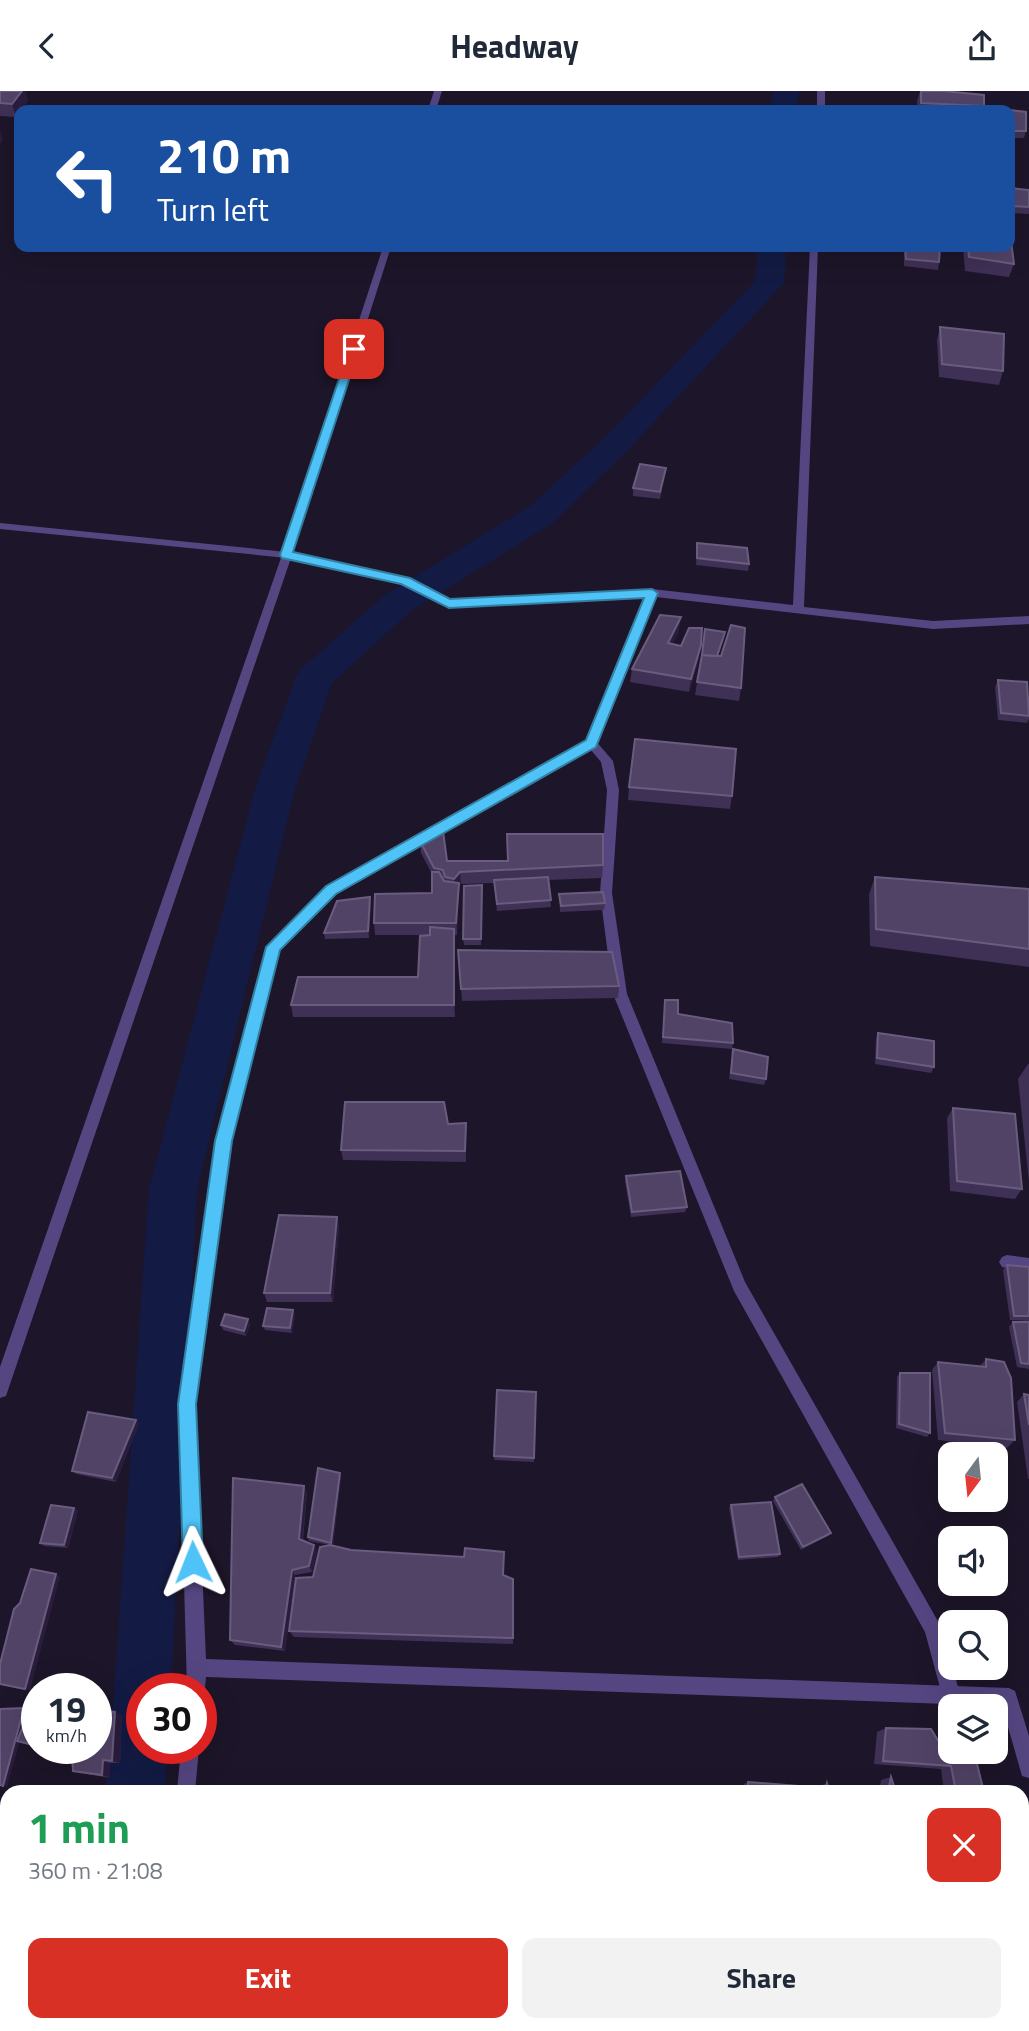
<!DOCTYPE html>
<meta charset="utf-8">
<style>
:root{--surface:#fff;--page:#f2f2f3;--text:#1f2937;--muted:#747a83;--accent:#d93025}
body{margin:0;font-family:"Titillium Web",sans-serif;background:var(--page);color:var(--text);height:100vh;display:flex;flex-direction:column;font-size:26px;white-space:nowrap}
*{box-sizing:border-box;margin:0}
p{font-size:23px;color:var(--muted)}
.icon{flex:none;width:38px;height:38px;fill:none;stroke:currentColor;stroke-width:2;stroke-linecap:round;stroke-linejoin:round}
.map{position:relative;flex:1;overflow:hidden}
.details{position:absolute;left:0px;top:1694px;width:1029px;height:247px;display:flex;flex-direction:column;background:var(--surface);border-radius:21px 21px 0 0;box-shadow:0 7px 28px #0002}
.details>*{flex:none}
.top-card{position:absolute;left:14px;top:14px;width:1001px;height:147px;border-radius:14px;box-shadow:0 7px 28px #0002;background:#1a4fa0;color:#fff;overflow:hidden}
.needle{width:46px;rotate:195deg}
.tools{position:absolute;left:938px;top:1351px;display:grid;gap:14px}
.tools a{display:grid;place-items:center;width:70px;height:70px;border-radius:14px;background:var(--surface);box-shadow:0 7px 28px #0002;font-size:35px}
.speed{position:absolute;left:21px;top:1582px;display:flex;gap:14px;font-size:35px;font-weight:700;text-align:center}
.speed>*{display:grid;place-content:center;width:91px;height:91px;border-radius:50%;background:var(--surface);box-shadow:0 7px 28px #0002;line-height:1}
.speed small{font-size:18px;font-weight:400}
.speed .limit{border:10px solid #d22;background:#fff;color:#111}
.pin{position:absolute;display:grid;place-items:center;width:60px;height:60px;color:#fff;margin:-30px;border-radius:14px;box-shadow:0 4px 10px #0006}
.me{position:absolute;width:77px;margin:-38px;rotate:358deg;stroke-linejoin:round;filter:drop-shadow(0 0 5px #0008)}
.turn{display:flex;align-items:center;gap:24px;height:147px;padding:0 28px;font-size:32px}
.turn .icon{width:91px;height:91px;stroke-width:2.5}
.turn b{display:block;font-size:49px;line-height:60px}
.round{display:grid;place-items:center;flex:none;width:74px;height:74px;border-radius:14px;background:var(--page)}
.headline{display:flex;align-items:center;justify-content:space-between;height:119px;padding:0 28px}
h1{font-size:42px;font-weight:700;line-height:52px;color:#1e9e55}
.primary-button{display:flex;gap:14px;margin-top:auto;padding:14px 28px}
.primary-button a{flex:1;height:80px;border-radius:14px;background:var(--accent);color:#fff;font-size:28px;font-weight:700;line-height:80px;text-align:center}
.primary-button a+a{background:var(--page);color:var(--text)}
header{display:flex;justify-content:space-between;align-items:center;height:91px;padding:0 28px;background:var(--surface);font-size:32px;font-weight:700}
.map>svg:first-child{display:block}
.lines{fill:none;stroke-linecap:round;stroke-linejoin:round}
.canal{fill:#131b44;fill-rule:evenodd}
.service{fill:#554682;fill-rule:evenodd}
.minor{fill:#554682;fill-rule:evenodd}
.tertiary{fill:#554682;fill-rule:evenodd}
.wall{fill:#3f3055}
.shaded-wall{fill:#2a1d3c}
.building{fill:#514366;stroke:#695c7e;stroke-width:2}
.route{fill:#4fc3f7;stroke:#337fa1;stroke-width:2}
</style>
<header><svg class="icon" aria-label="back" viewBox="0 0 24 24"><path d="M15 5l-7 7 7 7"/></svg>Headway<svg class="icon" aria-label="share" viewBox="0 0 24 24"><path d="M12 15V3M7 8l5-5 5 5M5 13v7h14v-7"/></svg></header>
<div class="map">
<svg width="1029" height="1940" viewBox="0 0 1029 1940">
<rect width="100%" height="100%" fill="#1d1529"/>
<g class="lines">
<!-- canal -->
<g class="canal">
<path d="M 773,0 L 799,0 L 797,19 L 771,19 Z"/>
<path d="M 758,156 L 786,156 L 784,192 L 629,358 L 554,431 L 411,520 L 332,592 L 295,698 L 197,1098 L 171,1598 L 142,1598 L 142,1657 L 168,1657 L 165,1701 L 105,1701 L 114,1602 L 149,1098 L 255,698 L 296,586 L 302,577 L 385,504 L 530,415 L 607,344 L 755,190 Z"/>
<path d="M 45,1934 L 111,1934 L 110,1940 L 44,1940 Z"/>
</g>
<!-- service -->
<path class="service" d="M 591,648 L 595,649 L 613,670 L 619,699 L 612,802 L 627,903 L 745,1191 L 939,1532 L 950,1568 L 950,1577 L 953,1577 L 960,1604 L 957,1610 L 951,1613 L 945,1610 L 942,1604 L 925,1541 L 734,1200 L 613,903 L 600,802 L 607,699 L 601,671 L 585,652 Z"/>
<!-- minor -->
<g class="minor">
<rect x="817" y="0" width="8" height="19"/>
<path d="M 810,156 L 818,156 L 804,516 L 933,530 L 1029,525 L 1029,533 L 933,538 L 656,506 L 595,655 L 336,803 L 279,858 L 231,1050 L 195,1313 L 206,1568 L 1009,1597 L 1015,1600 L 1029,1645 L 1029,1687 L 1022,1685 L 1002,1615 L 206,1586 L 205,1598 L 201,1605 L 201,1598 L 187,1598 L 179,1313 L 217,1050 L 266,856 L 326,795 L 586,649 L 645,506 L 449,517 L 402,493 L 287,467 L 0,438 L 0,432 L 287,461 L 409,487 L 451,509 L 652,498 L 793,514 Z"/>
<path d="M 1007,1164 L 1029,1167 L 1029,1181 L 1002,1176 L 999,1171 L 1002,1166 Z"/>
<path d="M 181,1657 L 199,1657 L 195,1701 L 177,1701 Z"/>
<path d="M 141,1934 L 161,1934 L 160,1940 L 140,1940 Z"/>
</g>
<!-- tertiary -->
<g class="tertiary">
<path d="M 434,0 L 442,0 L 436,19 L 428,19 Z"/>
<path d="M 383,156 L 391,156 L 292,464 L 8,1299 L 6,1305 L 0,1307 L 0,1276 L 282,464 Z"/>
</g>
</g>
<!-- wall -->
<g class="wall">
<path d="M 0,0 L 28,9 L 21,19 L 19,19 L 16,26 L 0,25 Z"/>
<path d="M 920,0 L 944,0 L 984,15 L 983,19 L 918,19 L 917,11 Z"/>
<path d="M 1010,19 L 1026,40 L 1024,47 L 1010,47 Z"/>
<path d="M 1010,97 L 1029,99 L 1029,123 L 1010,122 Z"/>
<path d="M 904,156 L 940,156 L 939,171 L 938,179 L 904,175 Z"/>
<path d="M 963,156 L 1010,156 L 1014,173 L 1009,186 L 965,180 Z"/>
<path d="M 940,236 L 1003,280 L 999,294 L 939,286 L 937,249 Z"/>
<path d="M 666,377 L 660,408 L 633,405 L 633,397 Z"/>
<path d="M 697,452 L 749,473 L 748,480 L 696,474 Z"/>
<path d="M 679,540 L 672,553 L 699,568 L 689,601 L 630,591 L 632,578 Z"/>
<path d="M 724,548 L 718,565 L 741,597 L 739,610 L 695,604 L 702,564 Z"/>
<path d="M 998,589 L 1029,611 L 1029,628 L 1027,632 L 998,629 L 995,596 Z"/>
<path d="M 629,696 L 732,705 L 730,718 L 628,709 Z"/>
<path d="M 420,750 L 447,770 L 603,774 L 602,787 L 548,789 L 551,816 L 497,820 L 494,792 L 461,793 L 459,796 L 457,844 L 454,844 L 455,926 L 293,926 L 291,914 L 418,886 L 423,844 L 375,844 L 374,832 L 432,802 L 432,783 L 421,762 Z"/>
<path d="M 875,786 L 1029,798 L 1029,876 L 870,855 L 869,803 Z"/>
<path d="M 482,794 L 481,854 L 464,854 L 463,848 Z"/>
<path d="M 559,803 L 605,812 L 604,819 L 560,821 Z"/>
<path d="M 371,812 L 369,847 L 325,848 L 324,842 Z"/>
<path d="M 458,859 L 619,895 L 618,907 L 462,910 Z"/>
<path d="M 665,909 L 678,923 L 733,952 L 732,958 L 662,952 Z"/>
<path d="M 878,942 L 934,976 L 931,982 L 875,973 L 876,948 Z"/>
<path d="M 733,958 L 766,988 L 764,994 L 729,988 Z"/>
<path d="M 1028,973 L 1029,973 L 1029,1091 L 1018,988 Z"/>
<path d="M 953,1017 L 1022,1098 L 1015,1108 L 950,1100 L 947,1027 Z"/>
<path d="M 466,1032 L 466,1071 L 343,1069 L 341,1059 L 448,1033 Z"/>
<path d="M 626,1085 L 687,1116 L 685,1121 L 631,1126 L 625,1090 Z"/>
<path d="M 337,1126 L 339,1136 L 333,1211 L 267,1211 L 264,1202 Z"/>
<path d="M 1007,1174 L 1029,1176 L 1029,1230 L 1010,1229 L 1003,1179 Z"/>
<path d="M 293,1219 L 295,1224 L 292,1242 L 265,1239 L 263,1235 Z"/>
<path d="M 1013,1231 L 1029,1231 L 1029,1278 L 1017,1276 L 1009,1236 Z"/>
<path d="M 250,1233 L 246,1245 L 223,1239 L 221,1234 Z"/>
<path d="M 986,1268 L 1015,1349 L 1007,1357 L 938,1349 L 932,1279 L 938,1271 L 980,1275 Z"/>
<path d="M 900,1282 L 930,1342 L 927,1346 L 896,1337 L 897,1286 Z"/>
<path d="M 497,1299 L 536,1301 L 534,1371 L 494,1369 Z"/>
<path d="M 1024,1303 L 1029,1304 L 1029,1388 L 1028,1388 L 1017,1311 Z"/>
<path d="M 139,1332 L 116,1391 L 76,1383 L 72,1380 Z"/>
<path d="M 340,1382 L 341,1385 L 333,1455 L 351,1459 L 464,1466 L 504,1461 L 503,1484 L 513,1488 L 513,1553 L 294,1546 L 289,1540 L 313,1486 L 330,1454 L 309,1450 L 308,1446 Z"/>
<path d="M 304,1395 L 307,1401 L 303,1450 L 317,1460 L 312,1481 L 295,1484 L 285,1560 L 235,1554 L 230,1549 Z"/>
<path d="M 775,1406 L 831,1442 L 828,1445 L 801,1459 L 773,1410 Z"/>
<path d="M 731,1414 L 780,1463 L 778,1466 L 738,1469 L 729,1417 Z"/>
<path d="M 74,1417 L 78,1420 L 68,1457 L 44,1455 L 40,1452 Z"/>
<path d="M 122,1625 L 120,1672 L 110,1672 L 110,1687 L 81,1682 L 73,1680 L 72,1664 L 44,1657 L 96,1657 Z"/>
<path d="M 886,1637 L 939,1651 L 984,1701 L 944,1701 L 941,1678 L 874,1673 L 877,1641 Z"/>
<path d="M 891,1686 L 896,1701 L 879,1701 L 881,1689 Z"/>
<path d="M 748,1691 L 798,1701 L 744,1701 L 744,1693 Z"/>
<path d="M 827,1692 L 830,1701 L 818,1701 L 820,1695 Z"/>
</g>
<!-- shaded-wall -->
<g class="shaded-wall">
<path d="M 22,0 L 26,0 L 28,9 L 21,19 L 19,19 L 19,22 L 16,26 L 12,13 Z"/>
<path d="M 0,38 L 3,49 L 0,53 Z"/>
<path d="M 681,526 L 679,540 L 666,566 L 668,552 Z"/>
<path d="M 701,554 L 699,568 L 689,601 L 691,588 Z"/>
<path d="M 460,781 L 461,793 L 459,796 L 457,844 L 454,788 Z"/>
<path d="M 370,806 L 371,812 L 369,847 L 368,840 Z"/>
<path d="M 454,838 L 454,851 L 455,926 L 454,914 Z"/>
<path d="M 337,1126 L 339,1136 L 333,1211 L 330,1202 Z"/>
<path d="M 293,1219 L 295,1224 L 292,1242 L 290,1237 Z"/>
<path d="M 248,1228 L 250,1233 L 246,1245 L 244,1240 Z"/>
<path d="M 136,1329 L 139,1332 L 116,1391 L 112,1387 Z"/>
<path d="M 340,1382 L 341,1385 L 333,1455 L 331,1452 Z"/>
<path d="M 304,1395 L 307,1401 L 302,1454 L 299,1448 Z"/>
<path d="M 74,1417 L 78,1420 L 68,1457 L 64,1454 Z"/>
<path d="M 831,1442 L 828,1445 L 801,1459 L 803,1456 Z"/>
<path d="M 314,1454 L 317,1460 L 312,1481 L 309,1475 Z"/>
<path d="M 292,1479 L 295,1484 L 285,1560 L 281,1556 Z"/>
<path d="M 56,1483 L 60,1486 L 30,1599 L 25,1598 Z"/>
<path d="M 24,1617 L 29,1618 L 7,1696 L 3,1695 Z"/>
<path d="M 115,1621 L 122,1625 L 120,1672 L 112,1670 Z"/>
<path d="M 103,1669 L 110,1672 L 110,1687 L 102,1684 Z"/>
</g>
<!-- building -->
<g class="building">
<path d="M 0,0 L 22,0 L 12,13 L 0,12 Z"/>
<path d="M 921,0 L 944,0 L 984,4 L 984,15 L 921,12 Z"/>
<path d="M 1010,19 L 1026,21 L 1026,40 L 1010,40 Z"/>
<path d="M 1010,97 L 1029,99 L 1029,116 L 1010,115 Z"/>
<path d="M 1010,142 L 1014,173 L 969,166 L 968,156 L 1010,156 Z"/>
<path d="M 905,156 L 940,156 L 939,171 L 906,168 Z"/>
<path d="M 940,236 L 1004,243 L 1003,280 L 942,273 Z"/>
<path d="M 640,373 L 666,377 L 660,401 L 633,397 Z"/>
<path d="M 697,452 L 747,457 L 749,473 L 697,467 Z"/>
<path d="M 660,524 L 681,526 L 668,552 L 681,555 L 689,537 L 702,537 L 701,554 L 691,588 L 632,578 Z"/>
<path d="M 731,534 L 745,537 L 741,597 L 697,591 L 702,564 L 721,565 Z"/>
<path d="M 705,538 L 725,541 L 717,565 L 702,564 Z"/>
<path d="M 998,589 L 1027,591 L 1029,625 L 1001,622 Z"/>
<path d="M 635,648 L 736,658 L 732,705 L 629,696 Z"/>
<path d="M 443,740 L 447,770 L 508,770 L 507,743 L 603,743 L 603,774 L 460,781 L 454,788 L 445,786 L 443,779 L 434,777 L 420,750 Z"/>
<path d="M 432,781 L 439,781 L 444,790 L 459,792 L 456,832 L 374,832 L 375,803 L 432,802 Z"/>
<path d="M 548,786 L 551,809 L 497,813 L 494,789 Z"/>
<path d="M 875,786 L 1029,798 L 1029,858 L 876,838 Z"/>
<path d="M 482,794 L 481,848 L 463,848 L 464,795 Z"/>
<path d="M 603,801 L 605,812 L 561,815 L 559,803 Z"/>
<path d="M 370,806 L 368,840 L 324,842 L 337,810 Z"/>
<path d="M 430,836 L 454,838 L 454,914 L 291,914 L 298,886 L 418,886 L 420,845 L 430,844 Z"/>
<path d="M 458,859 L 612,861 L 619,895 L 461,898 Z"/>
<path d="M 665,909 L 678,909 L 678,923 L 732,932 L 733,952 L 663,946 Z"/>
<path d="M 878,942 L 934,950 L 934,976 L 877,967 Z"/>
<path d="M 733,958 L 768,966 L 766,988 L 731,982 Z"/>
<path d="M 345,1011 L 444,1011 L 448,1033 L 466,1032 L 465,1060 L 341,1059 Z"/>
<path d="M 953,1017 L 1015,1023 L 1022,1098 L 957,1090 Z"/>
<path d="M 680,1080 L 687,1116 L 632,1121 L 626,1085 Z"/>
<path d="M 279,1124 L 337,1126 L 330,1202 L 264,1202 Z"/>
<path d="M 1007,1174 L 1029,1176 L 1029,1225 L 1014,1225 Z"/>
<path d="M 267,1217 L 293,1219 L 290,1237 L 263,1235 Z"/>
<path d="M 225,1223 L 248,1228 L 244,1240 L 221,1234 Z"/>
<path d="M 1013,1231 L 1029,1231 L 1029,1273 L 1021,1272 Z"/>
<path d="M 986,1268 L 1004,1271 L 1011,1287 L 1015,1349 L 945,1342 L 938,1271 L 986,1276 Z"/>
<path d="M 900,1282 L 930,1282 L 930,1342 L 899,1333 Z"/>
<path d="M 497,1299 L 536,1301 L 534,1367 L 494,1365 Z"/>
<path d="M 1024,1303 L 1029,1304 L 1029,1334 Z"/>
<path d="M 88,1321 L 136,1329 L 112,1387 L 72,1380 Z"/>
<path d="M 318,1377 L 340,1382 L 331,1452 L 308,1446 Z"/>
<path d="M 233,1387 L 304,1395 L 299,1448 L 314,1454 L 309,1475 L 292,1479 L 281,1556 L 230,1549 Z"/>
<path d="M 802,1393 L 831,1442 L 803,1456 L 775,1406 Z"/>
<path d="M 771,1411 L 780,1463 L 739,1466 L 731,1414 Z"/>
<path d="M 51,1414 L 74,1417 L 64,1454 L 40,1452 Z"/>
<path d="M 330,1454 L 351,1459 L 464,1466 L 465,1457 L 504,1461 L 503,1484 L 513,1488 L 513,1547 L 289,1540 L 296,1487 L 313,1486 L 320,1456 Z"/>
<path d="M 31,1478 L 56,1483 L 25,1598 L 0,1593 L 0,1573 L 14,1518 L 20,1512 Z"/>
<path d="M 32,1613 L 37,1613 L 37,1655 L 17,1650 Z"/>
<path d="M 24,1617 L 3,1695 L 0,1694 L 0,1618 Z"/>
<path d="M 96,1619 L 115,1621 L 112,1670 L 103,1669 L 102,1684 L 73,1680 L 72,1663 L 48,1657 L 96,1657 Z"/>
<path d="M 886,1637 L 931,1638 L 939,1651 L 950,1652 L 950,1661 L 974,1661 L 984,1701 L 956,1701 L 951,1675 L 883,1670 Z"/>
<path d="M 891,1686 L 896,1701 L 888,1701 Z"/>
<path d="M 748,1691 L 798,1695 L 798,1701 L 748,1701 Z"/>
<path d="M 827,1692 L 830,1701 L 825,1701 Z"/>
<path d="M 810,1934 L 824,1934 L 824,1936 Z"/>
</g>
<!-- route -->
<path class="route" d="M 354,255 L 359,258 L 293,461 L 410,487 L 450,508 L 652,498 L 658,502 L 596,656 L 336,803 L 280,859 L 232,1050 L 196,1313 L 203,1471 L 200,1478 L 193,1481 L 186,1478 L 183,1471 L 178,1313 L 215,1050 L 266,856 L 326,795 L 586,649 L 644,507 L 449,517 L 401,493 L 282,467 L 280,464 L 349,258 Z"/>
</svg>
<div class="tools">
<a><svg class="needle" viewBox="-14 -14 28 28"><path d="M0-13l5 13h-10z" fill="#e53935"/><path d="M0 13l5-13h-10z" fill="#747a83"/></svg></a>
<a><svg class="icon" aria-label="sound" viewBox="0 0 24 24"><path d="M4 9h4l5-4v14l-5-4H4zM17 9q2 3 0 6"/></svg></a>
<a><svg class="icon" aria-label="search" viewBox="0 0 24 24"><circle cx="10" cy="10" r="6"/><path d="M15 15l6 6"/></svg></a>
<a><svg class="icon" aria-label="layers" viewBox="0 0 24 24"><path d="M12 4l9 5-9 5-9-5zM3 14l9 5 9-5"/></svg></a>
</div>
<div class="speed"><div>19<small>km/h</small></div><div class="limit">30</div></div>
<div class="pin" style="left:354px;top:258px;background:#d93025"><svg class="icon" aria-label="arrive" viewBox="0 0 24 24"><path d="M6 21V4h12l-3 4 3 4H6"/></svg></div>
<svg class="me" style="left:193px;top:1471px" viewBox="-20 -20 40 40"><path d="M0-17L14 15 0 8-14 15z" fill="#4fc3f7" stroke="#fff" stroke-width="4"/></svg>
<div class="top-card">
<div class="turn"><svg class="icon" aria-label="left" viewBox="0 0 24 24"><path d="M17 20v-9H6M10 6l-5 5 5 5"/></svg><div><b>210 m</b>Turn left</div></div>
</div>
<section class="details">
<div class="headline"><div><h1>1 min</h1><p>360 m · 21:08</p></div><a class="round" style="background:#d93025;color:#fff"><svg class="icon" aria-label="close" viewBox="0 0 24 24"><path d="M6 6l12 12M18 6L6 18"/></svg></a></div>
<div class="primary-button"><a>Exit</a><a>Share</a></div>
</section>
</div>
